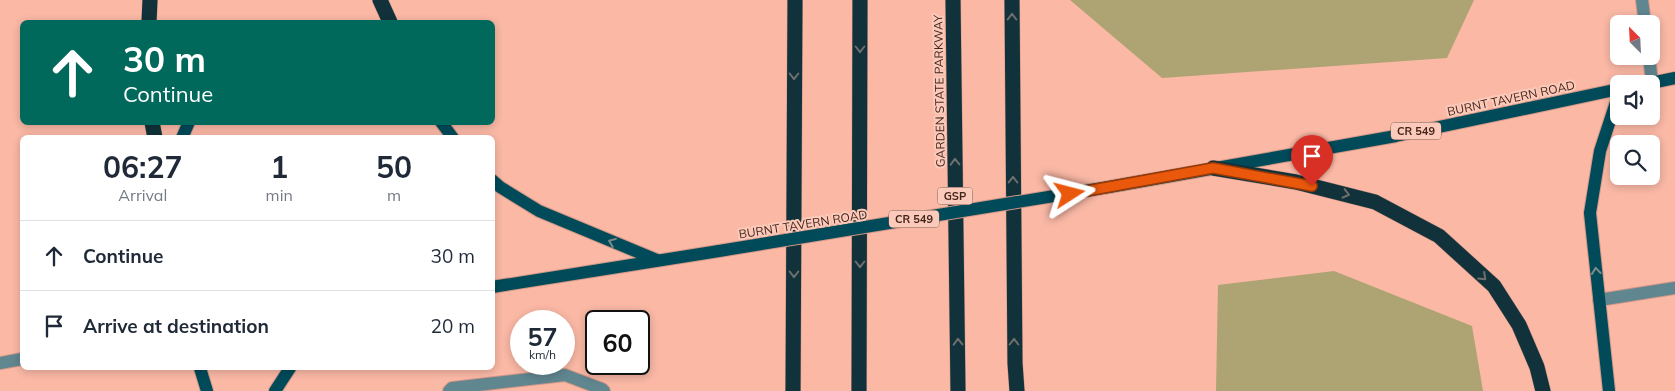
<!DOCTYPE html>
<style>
:root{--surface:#fff;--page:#f6f6f7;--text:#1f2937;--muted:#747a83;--line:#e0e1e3}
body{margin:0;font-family:Mulish,sans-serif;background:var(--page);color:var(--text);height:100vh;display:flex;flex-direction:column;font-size:19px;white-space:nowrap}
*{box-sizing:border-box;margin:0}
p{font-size:16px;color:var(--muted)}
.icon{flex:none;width:28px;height:28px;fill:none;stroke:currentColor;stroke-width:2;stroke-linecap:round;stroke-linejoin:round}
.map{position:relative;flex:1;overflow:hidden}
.sheet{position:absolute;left:20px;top:135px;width:475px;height:235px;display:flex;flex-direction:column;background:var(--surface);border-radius:8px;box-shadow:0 2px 8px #0003}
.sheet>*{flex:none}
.hud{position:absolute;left:20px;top:20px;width:475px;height:105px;border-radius:8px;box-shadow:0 2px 8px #0003;background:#00695c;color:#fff;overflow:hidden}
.needle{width:32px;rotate:336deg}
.tools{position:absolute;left:1610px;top:15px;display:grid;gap:10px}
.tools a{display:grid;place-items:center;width:50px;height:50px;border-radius:8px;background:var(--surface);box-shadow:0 2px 8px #0003;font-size:25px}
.speed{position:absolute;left:510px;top:310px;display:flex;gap:10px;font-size:25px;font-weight:700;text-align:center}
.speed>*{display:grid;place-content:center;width:65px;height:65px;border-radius:50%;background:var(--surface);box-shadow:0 2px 8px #0003;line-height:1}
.speed small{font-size:12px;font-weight:400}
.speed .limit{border:2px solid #111;border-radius:8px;background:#fff;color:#111}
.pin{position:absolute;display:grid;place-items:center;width:42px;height:42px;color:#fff;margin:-51px -21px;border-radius:50% 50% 50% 0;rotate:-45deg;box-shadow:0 0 5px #0007}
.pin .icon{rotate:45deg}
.me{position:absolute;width:55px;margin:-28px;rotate:81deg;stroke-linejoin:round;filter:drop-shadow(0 0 4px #0008)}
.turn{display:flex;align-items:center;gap:18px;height:105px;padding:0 20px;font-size:22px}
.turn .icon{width:65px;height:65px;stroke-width:2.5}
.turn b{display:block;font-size:35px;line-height:42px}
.eta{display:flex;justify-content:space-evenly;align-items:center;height:85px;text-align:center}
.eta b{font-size:30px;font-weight:700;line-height:35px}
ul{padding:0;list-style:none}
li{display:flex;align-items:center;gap:15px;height:70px;padding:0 20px;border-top:1px solid var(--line)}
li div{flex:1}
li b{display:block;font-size:19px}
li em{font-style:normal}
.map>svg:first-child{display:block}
.green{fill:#aea372}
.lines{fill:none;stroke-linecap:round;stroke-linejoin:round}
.minor-casing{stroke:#d29887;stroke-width:14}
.major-casing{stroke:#d29887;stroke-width:14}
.highway-casing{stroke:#d29887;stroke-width:16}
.minor{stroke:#608690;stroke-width:12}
.major{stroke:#004a59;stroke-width:12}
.highway{stroke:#11323a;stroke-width:15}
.major-bridge-casing{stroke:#d29887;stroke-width:14;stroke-linecap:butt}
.major-bridge{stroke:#004a59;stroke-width:12}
.oneway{stroke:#6f6f6e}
.oneway2{stroke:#7e8a8a}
.route-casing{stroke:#983908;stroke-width:12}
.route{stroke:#ea580c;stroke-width:9}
.labels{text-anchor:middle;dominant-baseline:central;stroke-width:4;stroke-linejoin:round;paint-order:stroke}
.shield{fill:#fccabb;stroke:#7b564b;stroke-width:1}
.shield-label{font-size:11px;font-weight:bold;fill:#44251b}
.street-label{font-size:12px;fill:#44251b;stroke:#fccabb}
</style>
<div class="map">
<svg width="1675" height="391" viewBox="0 0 1675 391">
<rect width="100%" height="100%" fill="#fab8a5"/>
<!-- green -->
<g class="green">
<path d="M 1070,0 L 1474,0 L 1447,58 L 1162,78 Z"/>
<path d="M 1334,271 L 1472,326 L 1483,391 L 1216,391 L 1218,285 Z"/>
</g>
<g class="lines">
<!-- minor casing -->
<g class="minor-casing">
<g id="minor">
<path d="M 1642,0 L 1645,24"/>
<path d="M 1649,56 L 1652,82"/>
<path d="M 1599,300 L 1675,288"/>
<path d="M 0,363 L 22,359"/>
<path d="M 449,391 L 452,388 L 565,375 L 602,389 L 604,391"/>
</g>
</g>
<!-- major casing -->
<g class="major-casing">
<g id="major">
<path d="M 1646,84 L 1675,78"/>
<path d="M 441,122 L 453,138"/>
<path d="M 182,138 L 189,122"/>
<path d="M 492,180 L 500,187 L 539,211 L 657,260"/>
<path d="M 1109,187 L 1396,136 L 1619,89"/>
<path d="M 492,287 L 719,251"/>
<path d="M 200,368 L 207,391"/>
<path d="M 275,391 L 290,368"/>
<path d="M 1609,391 L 1590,213 L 1600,151 L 1619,93"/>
</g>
</g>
<!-- highway casing -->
<g class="highway-casing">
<g id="highway">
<path d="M 380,0 L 390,22"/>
<path d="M 953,0 L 958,391"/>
<path d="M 1012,0 L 1015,363 L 1017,391"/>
<path d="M 149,22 L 150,0"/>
<path d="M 152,122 L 155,138"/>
<path d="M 1213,168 L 1296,182 L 1375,202 L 1439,236 L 1494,286 L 1519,325 L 1537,367 L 1543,391"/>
<path d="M 793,391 L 795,0"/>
<path d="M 859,391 L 860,0"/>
</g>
</g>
<!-- minor -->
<use href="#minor" class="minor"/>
<!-- major -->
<use href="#major" class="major"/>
<!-- highway -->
<use href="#highway" class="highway"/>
<!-- major-bridge casing -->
<g class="major-bridge-casing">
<path id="major-bridge" d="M 719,251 L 1109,187"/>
</g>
<!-- major-bridge -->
<use href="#major-bridge" class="major-bridge"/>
</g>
<!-- one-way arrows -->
<defs><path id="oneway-chevron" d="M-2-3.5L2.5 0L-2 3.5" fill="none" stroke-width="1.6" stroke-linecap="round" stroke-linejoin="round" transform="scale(1.25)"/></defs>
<g class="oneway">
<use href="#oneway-chevron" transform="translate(1012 17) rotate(-90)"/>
<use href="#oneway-chevron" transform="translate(860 49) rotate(90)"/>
<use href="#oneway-chevron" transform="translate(794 76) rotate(90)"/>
<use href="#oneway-chevron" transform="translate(955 162) rotate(-91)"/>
<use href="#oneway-chevron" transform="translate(1013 180) rotate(-90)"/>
<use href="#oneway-chevron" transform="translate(1346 194) rotate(14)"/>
<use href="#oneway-chevron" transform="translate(860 264) rotate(90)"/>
<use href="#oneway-chevron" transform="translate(794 274) rotate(90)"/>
<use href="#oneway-chevron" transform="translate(1483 277) rotate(43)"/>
<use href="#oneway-chevron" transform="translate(958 342) rotate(-91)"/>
<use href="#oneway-chevron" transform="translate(1014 342) rotate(-90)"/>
</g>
<g class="oneway2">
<use href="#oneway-chevron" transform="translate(612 242) rotate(-158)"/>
<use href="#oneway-chevron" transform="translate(1596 271) rotate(-96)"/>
</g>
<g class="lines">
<!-- route casing -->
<g class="route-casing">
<path id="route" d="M 1070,194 L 1213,168 L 1312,186"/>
</g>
<!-- route -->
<use href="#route" class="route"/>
</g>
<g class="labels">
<!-- shield labels -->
<g class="shield">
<rect x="1391" y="122.5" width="50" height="17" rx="4"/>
<rect x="937.5" y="187.5" width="35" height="17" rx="4"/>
<rect x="889" y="210.5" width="50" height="17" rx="4"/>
</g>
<g class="shield-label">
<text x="1416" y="131">CR 549</text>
<text x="955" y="196">GSP</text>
<text x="914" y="219">CR 549</text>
</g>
<!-- street labels -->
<g class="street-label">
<text transform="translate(939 91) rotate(-91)">GARDEN STATE PARKWAY</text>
<text transform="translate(1511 98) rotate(-12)">BURNT TAVERN ROAD</text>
<text transform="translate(803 224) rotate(-9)">BURNT TAVERN ROAD</text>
</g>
</g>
</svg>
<div class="tools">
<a><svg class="needle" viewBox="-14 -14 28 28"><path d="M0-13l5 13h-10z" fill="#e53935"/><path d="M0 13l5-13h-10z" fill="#747a83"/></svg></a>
<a><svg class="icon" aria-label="sound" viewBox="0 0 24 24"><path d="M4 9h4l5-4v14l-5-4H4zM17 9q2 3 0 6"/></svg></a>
<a><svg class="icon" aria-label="search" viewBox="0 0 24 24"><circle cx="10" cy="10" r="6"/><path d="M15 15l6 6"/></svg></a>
</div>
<div class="speed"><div>57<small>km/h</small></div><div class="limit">60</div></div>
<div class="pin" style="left:1312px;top:186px;background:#d93025"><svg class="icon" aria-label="arrive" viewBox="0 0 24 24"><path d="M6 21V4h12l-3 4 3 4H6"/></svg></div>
<svg class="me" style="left:1070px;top:194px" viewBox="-20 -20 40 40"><path d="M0-17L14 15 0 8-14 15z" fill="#ea580c" stroke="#fff" stroke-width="4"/></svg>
<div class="hud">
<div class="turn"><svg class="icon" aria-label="ahead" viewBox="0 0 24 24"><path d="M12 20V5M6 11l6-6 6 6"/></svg><div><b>30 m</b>Continue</div></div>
</div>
<section class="sheet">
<div class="eta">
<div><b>06:27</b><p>Arrival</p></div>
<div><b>1</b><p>min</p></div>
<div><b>50</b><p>m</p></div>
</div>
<ul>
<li><svg class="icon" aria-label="ahead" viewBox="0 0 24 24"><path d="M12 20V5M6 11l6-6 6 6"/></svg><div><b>Continue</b></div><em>30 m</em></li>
<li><svg class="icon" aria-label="arrive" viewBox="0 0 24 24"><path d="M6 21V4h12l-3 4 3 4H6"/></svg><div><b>Arrive at destination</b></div><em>20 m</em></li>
</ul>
</section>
</div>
